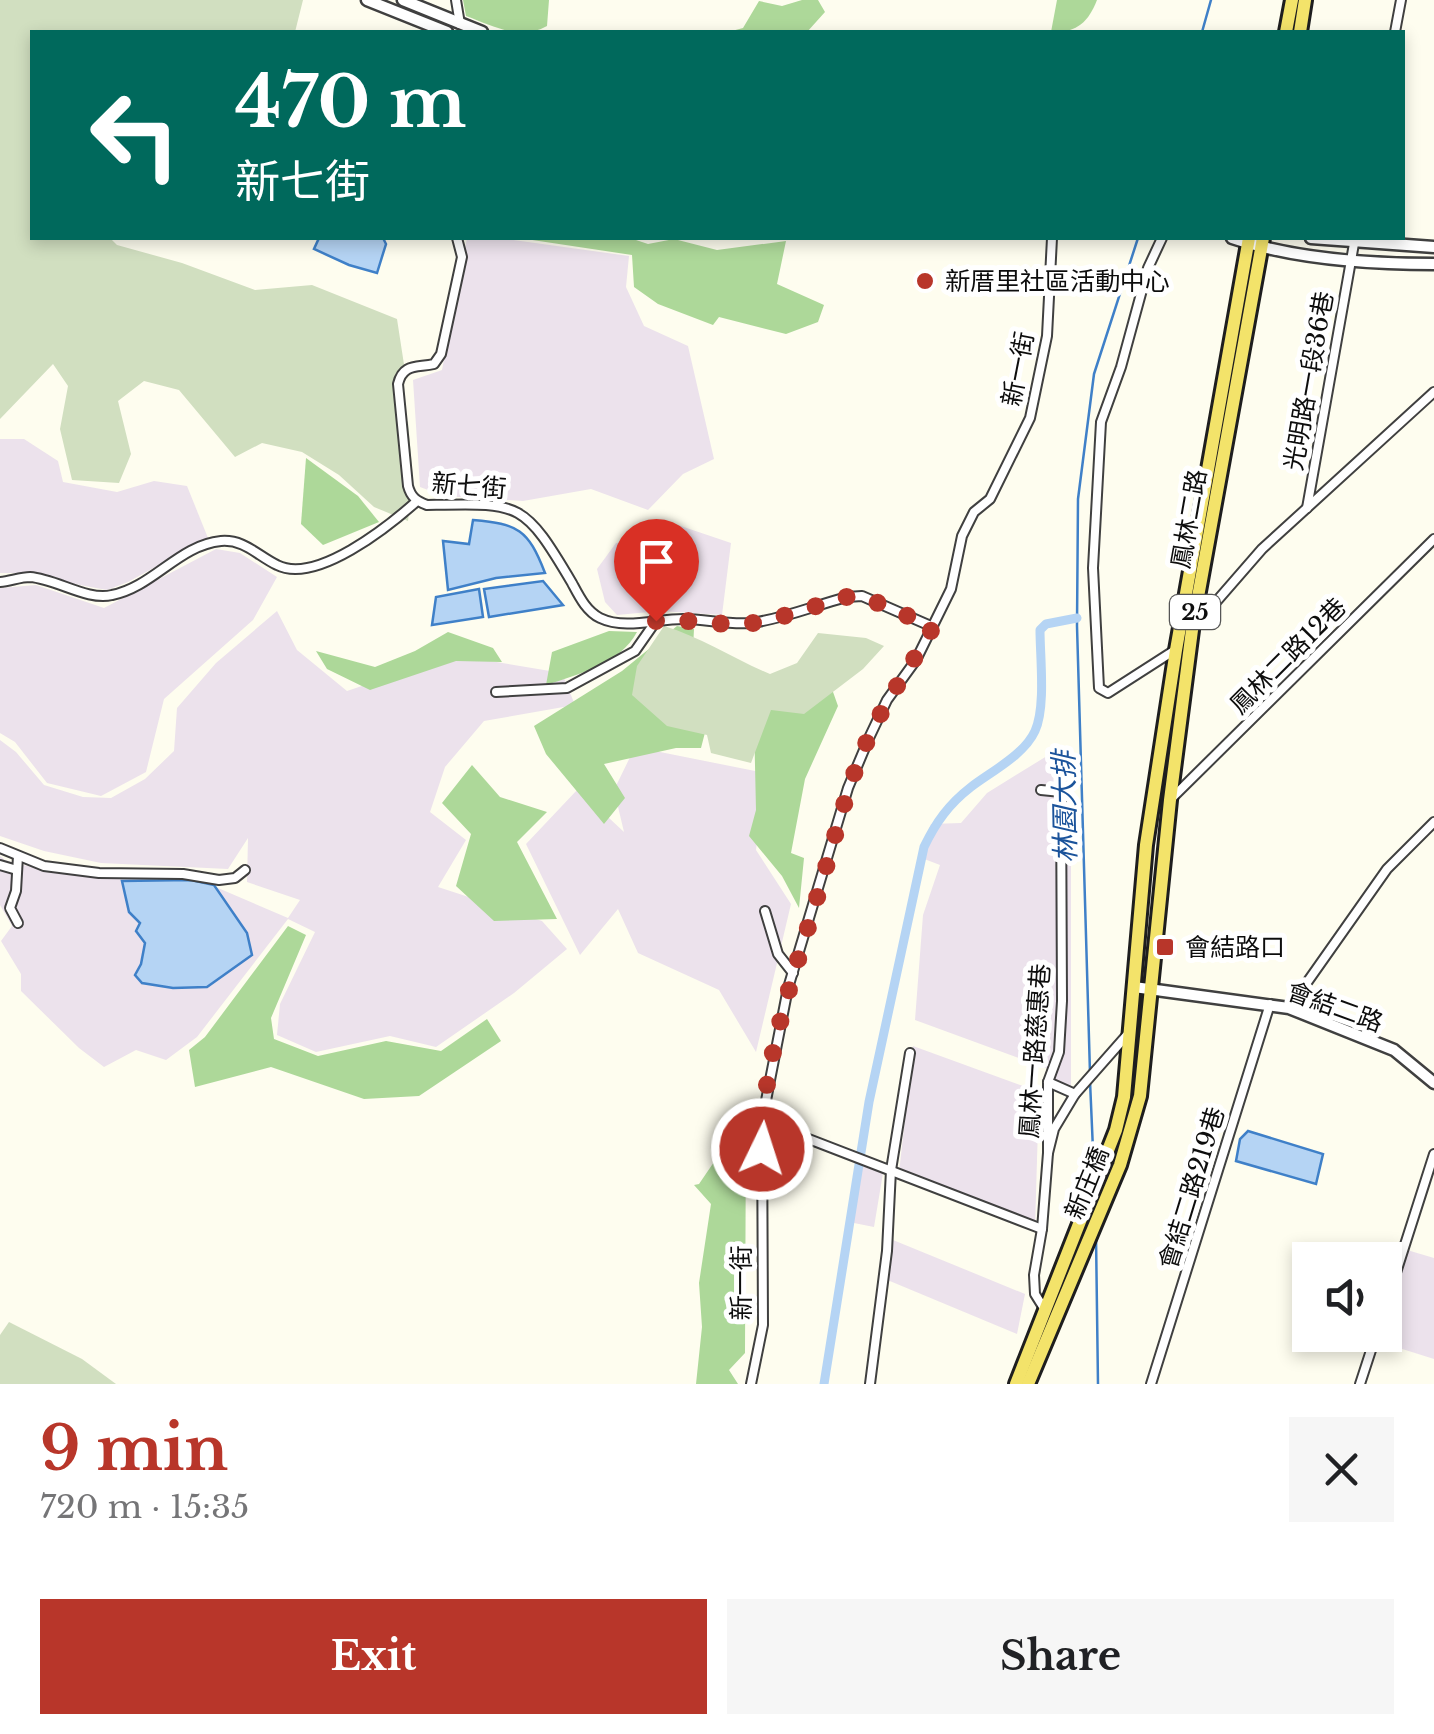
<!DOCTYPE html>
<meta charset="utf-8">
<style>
:root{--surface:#fff;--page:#f6f6f6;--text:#202124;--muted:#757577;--accent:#b8362a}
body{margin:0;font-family:"Libre Baskerville","Noto Sans TC",serif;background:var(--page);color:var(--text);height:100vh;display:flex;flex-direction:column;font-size:38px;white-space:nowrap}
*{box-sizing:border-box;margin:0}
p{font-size:32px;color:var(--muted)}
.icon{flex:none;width:55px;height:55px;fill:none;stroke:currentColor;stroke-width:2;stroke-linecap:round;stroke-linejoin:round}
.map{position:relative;height:1384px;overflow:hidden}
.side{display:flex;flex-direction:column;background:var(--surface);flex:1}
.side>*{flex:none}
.top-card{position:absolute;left:30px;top:30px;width:1375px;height:210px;border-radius:0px;box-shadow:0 5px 15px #0003;background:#00695c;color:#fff;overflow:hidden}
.controls{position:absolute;left:1292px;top:1242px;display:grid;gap:20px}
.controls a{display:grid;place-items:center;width:110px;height:110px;border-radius:0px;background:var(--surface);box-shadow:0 5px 15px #0003;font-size:50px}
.pin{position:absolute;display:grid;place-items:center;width:85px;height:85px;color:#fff;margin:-102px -42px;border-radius:50% 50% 50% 0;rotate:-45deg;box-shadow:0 0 10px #0007}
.pin .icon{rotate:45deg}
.me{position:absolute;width:110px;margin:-55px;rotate:4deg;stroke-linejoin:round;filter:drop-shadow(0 0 8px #0008)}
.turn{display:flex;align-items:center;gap:35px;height:210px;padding:0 40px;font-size:45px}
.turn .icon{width:130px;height:130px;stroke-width:2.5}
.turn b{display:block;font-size:70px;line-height:85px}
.round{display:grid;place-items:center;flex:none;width:105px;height:105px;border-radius:0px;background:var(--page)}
.summary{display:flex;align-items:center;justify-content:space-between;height:170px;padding:0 40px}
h1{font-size:60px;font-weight:700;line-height:75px;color:var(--accent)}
.button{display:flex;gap:20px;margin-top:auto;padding:20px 40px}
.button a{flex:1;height:115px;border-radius:0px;background:var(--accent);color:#fff;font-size:40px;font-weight:700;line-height:115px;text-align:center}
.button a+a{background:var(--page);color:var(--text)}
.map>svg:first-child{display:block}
.industrial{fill:#ece2ec}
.forest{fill:#add899}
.cemetery{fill:#d1dfc0}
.water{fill:#b5d4f4;stroke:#3f80c8;stroke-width:2.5}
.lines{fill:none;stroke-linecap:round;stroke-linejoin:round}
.stream{stroke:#3f80c8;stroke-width:2.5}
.canal{stroke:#b5d4f4;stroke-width:9}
.minor-casing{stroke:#404040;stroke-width:12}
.tertiary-casing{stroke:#404040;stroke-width:15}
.primary-casing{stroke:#1e1e1e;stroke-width:18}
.minor{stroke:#fff;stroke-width:8}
.tertiary{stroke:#fff;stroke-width:10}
.primary{stroke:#f3e36a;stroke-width:12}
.route{stroke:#b8362a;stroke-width:18;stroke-dasharray:0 32.4}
.poi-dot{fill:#b8362a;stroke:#fff;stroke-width:4}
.labels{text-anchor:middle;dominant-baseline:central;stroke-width:10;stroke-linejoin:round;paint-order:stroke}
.shield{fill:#fff;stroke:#565656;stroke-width:2.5}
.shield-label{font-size:22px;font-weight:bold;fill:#0d0d0d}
.poi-label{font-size:25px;fill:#0d0d0d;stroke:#fff;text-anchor:start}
.street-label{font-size:25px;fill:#0d0d0d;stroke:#fff}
.water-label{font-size:28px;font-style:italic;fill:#1b539b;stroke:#fff}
</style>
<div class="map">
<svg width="1434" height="1384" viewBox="0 0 1434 1384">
<rect width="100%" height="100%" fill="#fefdef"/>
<!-- industrial -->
<g class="industrial">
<path d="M 467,238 L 498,238 L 629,256 L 626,287 L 644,326 L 688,346 L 714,459 L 683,474 L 648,510 L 591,489 L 523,501 L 444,496 L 420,487 L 413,380 L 442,370 Z"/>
<path d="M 0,439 L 24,439 L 58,461 L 63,482 L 117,492 L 154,481 L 187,486 L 208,538 L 128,582 L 107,590 L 69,583 L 36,573 L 0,573 Z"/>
<path d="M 666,521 L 731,543 L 722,615 L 660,611 L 617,615 L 605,602 L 597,569 L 616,543 L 649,540 L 657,525 Z"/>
<path d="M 216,549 L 240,553 L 277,577 L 253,620 L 164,699 L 146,772 L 101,796 L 47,783 L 15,742 L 0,733 L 0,588 L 36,585 L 104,608 Z"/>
<path d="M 277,611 L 297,650 L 347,691 L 454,655 L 562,673 L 575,705 L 484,721 L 445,767 L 430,812 L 466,840 L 438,887 L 542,921 L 567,949 L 514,993 L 436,1047 L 390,1036 L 316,1052 L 277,1035 L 280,1004 L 315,932 L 288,919 L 197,1037 L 166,1060 L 136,1050 L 104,1067 L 79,1048 L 21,991 L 21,974 L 1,941 L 12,926 L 0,905 L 0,856 L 5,860 L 54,873 L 182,881 L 218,888 L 288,918 L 300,900 L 247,882 L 248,838 L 228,869 L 101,863 L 44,851 L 0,836 L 0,740 L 16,752 L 44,785 L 83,797 L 111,798 L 145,779 L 174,751 L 177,708 L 216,663 Z"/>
<path d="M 635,747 L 765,773 L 756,850 L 791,904 L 756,1052 L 719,990 L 638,953 L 618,909 L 580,955 L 526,844 L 578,789 L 624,832 L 614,790 Z"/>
<path d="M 1055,751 L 1071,756 L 1071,1089 L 1056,1086 L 1054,1071 L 915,1020 L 923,915 L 940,865 L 919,857 L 931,824 L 961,823 L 987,793 Z"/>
<path d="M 913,1046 L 1039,1092 L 1035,1228 L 899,1173 Z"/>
<path d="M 859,1165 L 883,1173 L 874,1227 L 849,1222 Z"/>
<path d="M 893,1240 L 1025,1294 L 1017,1334 L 885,1279 Z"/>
<path d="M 1407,1250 L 1434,1258 L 1434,1359 L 1377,1341 L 1379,1335 L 1385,1335 L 1385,1317 Z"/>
</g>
<!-- forest -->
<g class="forest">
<path d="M 463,0 L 549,0 L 547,26 C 520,41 493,26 466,16 Z"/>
<path d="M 802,0 L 818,0 L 825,12 L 807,32 L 728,32 L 743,28 L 759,1 L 782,6 Z"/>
<path d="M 1057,0 L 1097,0 C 1088,23 1076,33 1051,32 Z"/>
<path d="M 519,238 L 630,238 L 648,244 L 674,239 L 717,250 L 786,241 L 777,284 L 824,305 L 818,322 L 786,334 L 719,317 L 713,325 L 658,304 L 634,287 L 632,255 Z"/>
<path d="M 306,458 L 358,496 L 379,522 L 323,545 L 301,524 Z"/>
<path d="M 677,626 L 694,629 L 692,668 L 709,717 L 701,748 L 676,748 L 604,764 L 625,798 L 604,824 L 546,754 L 534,726 L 622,671 Z"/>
<path d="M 609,631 L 637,632 C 620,664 579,674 546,685 L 552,652 Z"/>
<path d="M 448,632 L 493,648 L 502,662 L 456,661 L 370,690 L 327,669 L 316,651 L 375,667 L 415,651 Z"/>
<path d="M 827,675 L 838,706 L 805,779 L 791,853 L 804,858 L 799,908 L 782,876 L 749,836 L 756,810 L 754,720 Z"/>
<path d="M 472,765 L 500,797 L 547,812 L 517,842 L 557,919 L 494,921 L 456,886 L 471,834 L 442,803 Z"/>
<path d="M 288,926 L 306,935 L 271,1018 L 274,1039 L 318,1056 L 386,1041 L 441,1051 L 487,1019 L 501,1041 L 419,1096 L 364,1099 L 271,1067 L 195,1087 L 189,1050 L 205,1037 Z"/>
<path d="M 746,1115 L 745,1353 L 729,1370 L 738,1384 L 696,1384 L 702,1327 L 699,1283 L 711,1204 L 694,1185 L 699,1184 Z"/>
</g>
<!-- cemetery -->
<g class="cemetery">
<path d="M 0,0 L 303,0 L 295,32 L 32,32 L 32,238 L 110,238 L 117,245 L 182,263 L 255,290 L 312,285 L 397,319 L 405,371 L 398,412 L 408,422 L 413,480 L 408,521 L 374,507 L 339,475 L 302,452 L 262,443 L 235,457 L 179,390 L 144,381 L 118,401 L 131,454 L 119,483 L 72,480 L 60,429 L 68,386 L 53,364 L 0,419 Z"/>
<path d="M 664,626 C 701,637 734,659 770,674 L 797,663 L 818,633 L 866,638 L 884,646 L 863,669 L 804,714 L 771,710 L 751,763 L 711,753 L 707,735 L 667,726 L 632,695 L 637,666 Z"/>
<path d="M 9,1322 L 82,1359 L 116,1384 L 0,1384 L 0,1335 Z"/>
</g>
<!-- water -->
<g class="water">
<path d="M 319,238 L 383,238 L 386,244 L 377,273 L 349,265 L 314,249 Z"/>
<path d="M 473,520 C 518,524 528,529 545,573 L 496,578 L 448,590 L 443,541 L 469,544 Z"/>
<path d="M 543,581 L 563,605 L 489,617 L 484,589 Z"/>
<path d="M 479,589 L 483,617 L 432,625 L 436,597 Z"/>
<path d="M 191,880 L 214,885 L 247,933 L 252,955 L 207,987 L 173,988 L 142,983 L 135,975 L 141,964 L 145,943 L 136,931 L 140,923 L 129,912 L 122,881 Z"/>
<path d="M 1248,1131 L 1323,1154 L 1316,1184 L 1236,1161 L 1240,1139 Z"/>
</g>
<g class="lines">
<!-- stream -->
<g class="stream">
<path d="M 1202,32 L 1211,0"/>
<path d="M 1090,1073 L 1077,626 L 1078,499 L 1094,374 L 1138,238"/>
<path d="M 1090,1081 L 1094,1173"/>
<path d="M 1096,1236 L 1098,1384"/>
</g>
<!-- canal -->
<path class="canal" d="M 824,1384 L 869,1102 L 924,847 C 936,822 949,804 971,787 C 992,771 1024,755 1035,731 C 1046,707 1040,657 1040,630 L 1046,624 L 1077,618"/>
<!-- minor casing -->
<g class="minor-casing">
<g id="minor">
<path d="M 456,0 L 460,24"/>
<path d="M 1395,32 L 1401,0"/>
<path d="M 457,238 L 462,257 L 441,354 L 434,364 C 417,368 403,363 398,384 L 408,486 C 411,497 416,501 427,505 C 520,503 523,500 572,583 C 579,596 586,611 600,618 C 625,630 656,619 683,619 C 706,619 728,625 751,623 C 783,619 816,605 847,597 L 862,596 L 933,627"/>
<path d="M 1162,238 L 1148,268 L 1121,367 L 1101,422 L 1093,568 L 1099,688 L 1108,693 L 1175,650"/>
<path d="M 1307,508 L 1355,238"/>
<path d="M 0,582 C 10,581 21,577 30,577 C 57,579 87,601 112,595 C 153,587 179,545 221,541 C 244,539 258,556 277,565 C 316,585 389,526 417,501"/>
<path d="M 1195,626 L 1262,549 L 1434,392"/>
<path d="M 496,692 L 567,688 L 635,651 L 656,621"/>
<path d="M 1041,790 L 1061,792 L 1062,1001 L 1059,1052 L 1048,1082 L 1048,1153"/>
<path d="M 1170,800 L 1434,539"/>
<path d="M 0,848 L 44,866 L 99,873 L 183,874 L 219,880 L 235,878 L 245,870"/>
<path d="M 0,865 L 17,870"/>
<path d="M 765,911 L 778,954 L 793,973"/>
<path d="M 18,923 L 10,908 L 16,891 L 18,856"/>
<path d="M 1289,1008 L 1387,869 L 1434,822"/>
<path d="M 1048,1082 L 1075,1094"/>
<path d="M 762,1121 L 1042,1229"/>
<path d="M 1385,1307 L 1434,1154"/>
<path d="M 1045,1310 L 1035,1294 L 1034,1275 L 1042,1229 L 1048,1153 L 1054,1129 L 1075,1094 L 1127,1035"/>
<path d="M 751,1384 L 763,1325 L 762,1121 L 788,988 L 848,788 L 869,738 L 887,700 L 916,660 L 951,589 L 962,536 L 974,512 L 990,499 L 1030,418 L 1047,336 L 1052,238"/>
<path d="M 870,1384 L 887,1251 L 891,1170 L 910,1053"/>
<path d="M 1151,1384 L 1270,1004"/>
<path d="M 1360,1384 L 1376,1335"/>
</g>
</g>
<!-- tertiary casing -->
<g class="tertiary-casing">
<g id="tertiary">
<path d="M 367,0 L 447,32"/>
<path d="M 403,0 L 482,32"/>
<path d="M 1232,238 C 1294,259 1368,264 1434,264"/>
<path d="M 1311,238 L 1434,247"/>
<path d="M 1134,987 L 1289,1008 L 1394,1050 L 1434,1083"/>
</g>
</g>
<!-- primary casing -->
<g class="primary-casing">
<g id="primary">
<path d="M 1286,32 L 1292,0"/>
<path d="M 1300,32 L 1305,0"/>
<path d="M 1016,1384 L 1116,1130 L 1124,1097 L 1146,845 L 1176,650 L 1249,238"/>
<path d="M 1028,1384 L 1120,1165 L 1140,1096 L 1170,800 L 1192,630 L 1263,238"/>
</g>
</g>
<!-- minor -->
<use href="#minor" class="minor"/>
<!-- tertiary -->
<use href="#tertiary" class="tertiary"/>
<!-- primary -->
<use href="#primary" class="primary"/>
</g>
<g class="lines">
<!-- route -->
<path class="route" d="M 656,621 C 688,618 721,627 753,623 C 784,618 816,605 846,597 L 862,596 L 933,627 C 912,665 886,699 868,739 C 846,788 835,839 819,891 C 795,973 761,1063 762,1149"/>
</g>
<!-- markers -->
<g class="poi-dot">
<circle cx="925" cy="281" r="10"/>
<rect x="1155" y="937" width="20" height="20" rx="5"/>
</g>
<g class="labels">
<!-- shield labels -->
<rect class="shield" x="1170" y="595" width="50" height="34" rx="8"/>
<g class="shield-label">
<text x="1195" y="612">25</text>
</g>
<!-- poi labels -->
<g class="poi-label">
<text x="945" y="281">新厝里社區活動中心</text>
<text x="1185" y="947">會結路口</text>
</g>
<!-- street labels -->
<g class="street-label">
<text transform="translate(1018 369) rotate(-79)">新一街</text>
<text transform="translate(1309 381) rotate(-80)">光明路一段36巷</text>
<text transform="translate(469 486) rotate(5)">新七街</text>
<text transform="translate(1189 519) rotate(-80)">鳳林二路</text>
<text transform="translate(1288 656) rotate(-45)">鳳林二路12巷</text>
<text transform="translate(1335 1007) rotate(20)">會結二路</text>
<text transform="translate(1035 1051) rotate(-86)">鳳林一路慈惠巷</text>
<text transform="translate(1087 1183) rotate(-68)">新庄橋</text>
<text transform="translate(1192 1188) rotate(-73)">會結二路219巷</text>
<text transform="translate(741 1283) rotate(-90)">新一街</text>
</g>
<!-- water labels -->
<g class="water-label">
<text transform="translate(1065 807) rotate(-91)">林園大排</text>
</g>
</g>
</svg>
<div class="controls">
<a><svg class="icon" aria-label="sound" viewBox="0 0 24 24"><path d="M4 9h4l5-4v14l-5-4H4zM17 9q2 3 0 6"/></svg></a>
</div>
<div class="pin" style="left:656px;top:621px;background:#d93025"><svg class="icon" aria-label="arrive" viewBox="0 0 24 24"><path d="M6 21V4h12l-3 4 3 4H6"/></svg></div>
<svg class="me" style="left:762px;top:1149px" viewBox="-20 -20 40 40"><circle r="17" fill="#b8362a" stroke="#fff" stroke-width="3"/><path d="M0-11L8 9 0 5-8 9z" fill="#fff"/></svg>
<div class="top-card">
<div class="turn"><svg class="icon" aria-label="left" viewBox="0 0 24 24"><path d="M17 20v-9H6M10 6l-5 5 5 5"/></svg><div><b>470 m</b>新七街</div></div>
</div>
</div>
<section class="side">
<div class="summary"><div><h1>9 min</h1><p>720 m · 15:35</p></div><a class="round"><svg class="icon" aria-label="close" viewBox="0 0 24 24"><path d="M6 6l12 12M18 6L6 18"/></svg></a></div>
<div class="button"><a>Exit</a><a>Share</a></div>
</section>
